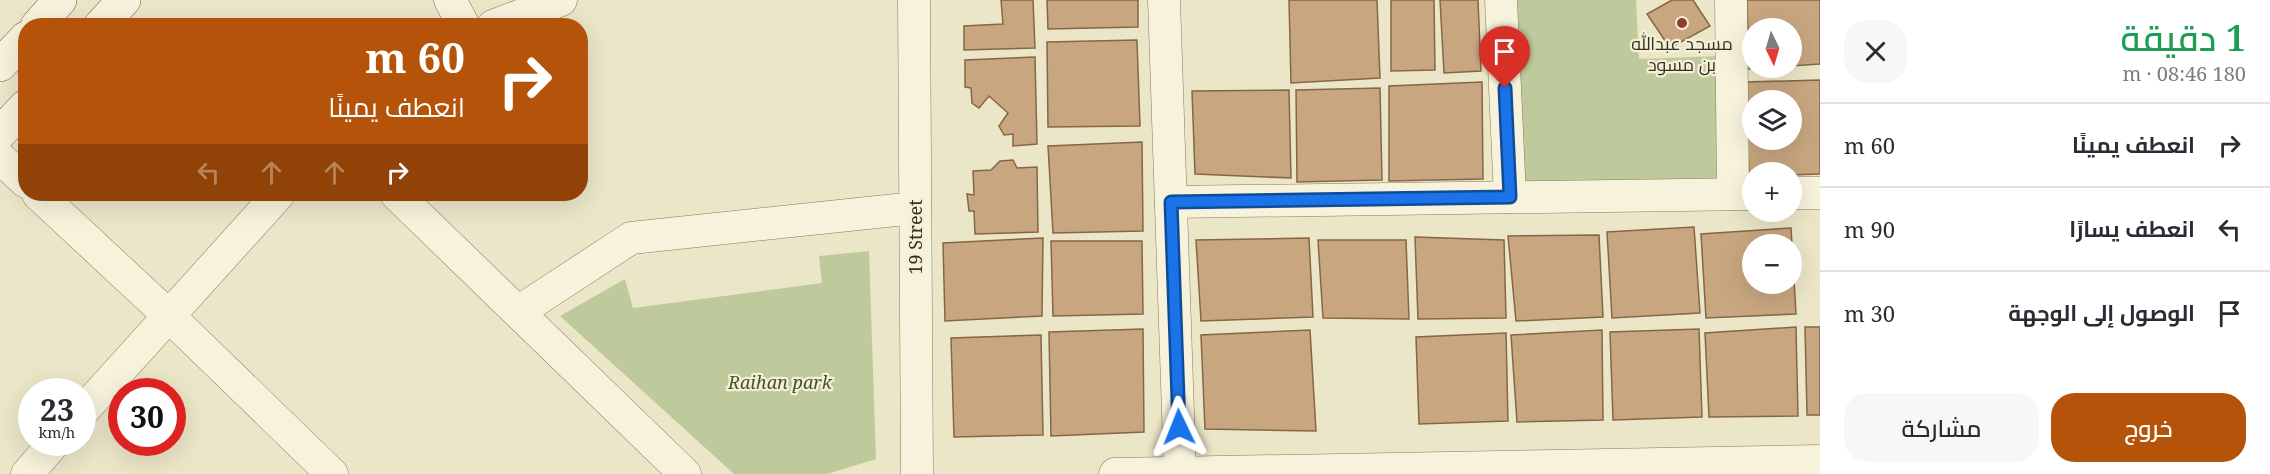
<!DOCTYPE html>
<html lang="ar">
<meta charset="utf-8">
<style>
:root{--surface:#fff;--page:#f7f7f7;--text:#2b2b33;--muted:#7c7c81;--line:#e1e1e2;--accent:#b45309}
body{margin:0;font-family:"Noto Serif",Cairo,serif;background:var(--page);color:var(--text);direction:rtl;height:100vh;display:flex;flex-direction:column;font-size:22px;white-space:nowrap}
*{box-sizing:border-box;margin:0}
p{font-size:20px;color:var(--muted)}
.icon{flex:none;width:33px;height:33px;fill:none;stroke:currentColor;stroke-width:2;stroke-linecap:round;stroke-linejoin:round}
.map{position:relative;flex:1;overflow:hidden;direction:ltr}
.drawer{display:flex;flex-direction:column;background:var(--surface);width:450px}
.drawer>*{flex:none}
.top-card{position:absolute;left:18px;top:18px;width:570px;height:183px;border-radius:24px;box-shadow:0 6px 24px #0002;direction:rtl;background:#b45309;color:#fff;overflow:hidden}
.needle{width:39px;rotate:175deg}
.controls{position:absolute;left:1742px;top:18px;display:grid;gap:12px}
.controls a{display:grid;place-items:center;width:60px;height:60px;border-radius:50%;background:var(--surface);box-shadow:0 6px 24px #0002;font-size:30px}
.speed{position:absolute;left:18px;top:378px;display:flex;gap:12px;font-size:30px;font-weight:700;text-align:center}
.speed>*{display:grid;place-content:center;width:78px;height:78px;border-radius:50%;background:var(--surface);box-shadow:0 6px 24px #0002;line-height:1}
.speed small{font-size:15px;font-weight:400}
.speed .limit{border:9px solid #d22;background:#fff;color:#111}
.pin{position:absolute;display:grid;place-items:center;width:51px;height:51px;color:#fff;margin:-62px -26px;border-radius:50% 50% 50% 0;rotate:-45deg;box-shadow:0 0 6px #0007}
.pin .icon{rotate:45deg}
.me{position:absolute;width:66px;margin:-33px;rotate:358deg;stroke-linejoin:round;filter:drop-shadow(0 0 4px #0008)}
.turn{display:flex;align-items:center;gap:21px;height:126px;padding:0 24px;font-size:27px}
.turn .icon{width:78px;height:78px;stroke-width:2.5}
.turn b{display:block;font-size:42px;line-height:51px}
.lanes{display:flex;align-items:center;height:57px;padding:0 24px;background:#0003;justify-content:center;gap:30px;direction:ltr}
.lanes .off{opacity:.35}
.round{display:grid;place-items:center;flex:none;width:63px;height:63px;border-radius:24px;background:var(--page)}
.headline{display:flex;align-items:center;justify-content:space-between;height:102px;padding:0 24px}
h1{font-size:36px;font-weight:600;line-height:45px;color:#1e9e55}
.action{display:flex;gap:12px;margin-top:auto;padding:12px 24px}
.action a{flex:1;height:69px;border-radius:24px;background:var(--accent);color:#fff;font-size:24px;font-weight:600;line-height:69px;text-align:center}
.action a+a{background:var(--page);color:var(--text)}
ul{padding:0;list-style:none}
li{display:flex;align-items:center;gap:18px;height:84px;padding:0 24px;border-top:2px solid var(--line)}
li div{flex:1}
li b{display:block;font-size:22px}
li em{font-style:normal}
main{display:flex;flex:1;min-height:0}
.map>svg:first-child{display:block}
.green{fill:#bfca9c}
.building{fill:#c8a680;stroke:#856645;stroke-width:1.5;fill-rule:evenodd}
.lines{fill:none;stroke-linecap:round;stroke-linejoin:round}
.street-casing{stroke:#87795e;stroke-width:33}
.secondary-casing{stroke:#695a41;stroke-width:34}
.street{stroke:#f7f2db;stroke-width:32}
.secondary{stroke:#f7f2db;stroke-width:33}
.route-casing{stroke:#114b97;stroke-width:15}
.route{stroke:#1a73e8;stroke-width:10}
.poi-dot{fill:#933c31;stroke:#f4efd7;stroke-width:2}
.labels{text-anchor:middle;dominant-baseline:central;stroke-width:4.5;stroke-linejoin:round;paint-order:stroke}
.poi-label{font-size:18px;fill:#382f20;stroke:#f4efd7}
.street-label{font-size:18px;fill:#382f20;stroke:#f4efd7}
.park-label{font-size:18px;font-style:italic;fill:#435328;stroke:#f4efd7}
</style>
<main>
<section class="drawer">
<div class="headline"><div><h1>1 دقيقة</h1><p>180 m · 08:46</p></div><a class="round"><svg class="icon" aria-label="close" viewBox="0 0 24 24"><path d="M6 6l12 12M18 6L6 18"/></svg></a></div>
<ul>
<li><svg class="icon" aria-label="right" viewBox="0 0 24 24"><path d="M7 20v-9h11M14 6l5 5-5 5"/></svg><div><b>انعطف يمينًا</b></div><em>60 m</em></li>
<li><svg class="icon" aria-label="left" viewBox="0 0 24 24"><path d="M17 20v-9H6M10 6l-5 5 5 5"/></svg><div><b>انعطف يسارًا</b></div><em>90 m</em></li>
<li><svg class="icon" aria-label="arrive" viewBox="0 0 24 24"><path d="M6 21V4h12l-3 4 3 4H6"/></svg><div><b>الوصول إلى الوجهة</b></div><em>30 m</em></li>
</ul>
<div class="action"><a>خروج</a><a>مشاركة</a></div>
</section>
<div class="map">
<svg width="1820" height="474" viewBox="0 0 1820 474">
<rect width="100%" height="100%" fill="#ece6c8"/>
<!-- green -->
<g class="green">
<path d="M 1511,0 L 1636,0 L 1639,59 L 1722,56 L 1722,183 L 1519,191 Z"/>
<path d="M 869,251 L 876,459 L 827,474 L 734,474 L 560,316 L 625,279 L 633,308 L 822,283 L 819,256 Z"/>
</g>
<!-- building -->
<g class="building">
<path d="M 1001,0 L 1033,0 L 1035,48 L 964,50 L 964,26 L 1003,24 Z"/>
<path d="M 1047,0 L 1138,0 L 1138,27 L 1048,29 Z"/>
<path d="M 1289,0 L 1377,0 L 1380,78 L 1291,83 Z"/>
<path d="M 1391,0 L 1434,0 L 1435,70 L 1391,71 Z"/>
<path d="M 1440,0 L 1478,0 L 1481,71 L 1444,73 Z"/>
<path d="M 1672,0 L 1693,0 L 1710,26 L 1670,48 L 1647,14 Z"/>
<path d="M 1747,0 L 1820,0 L 1820,64 L 1791,66 L 1791,28 L 1752,28 L 1752,68 L 1769,68 L 1749,69 Z"/>
<path d="M 1137,40 L 1140,126 L 1048,127 L 1047,42 Z"/>
<path d="M 1035,57 L 1037,144 L 1013,146 L 1013,134 L 1004,135 L 999,126 L 1008,113 L 989,96 L 979,108 L 972,103 L 971,88 L 965,87 L 965,60 Z"/>
<path d="M 1820,80 L 1820,174 L 1791,175 L 1791,172 L 1752,172 L 1752,177 L 1749,177 L 1746,82 ZM 1752,100 L 1791,100 L 1791,140 L 1752,140 Z"/>
<path d="M 1482,82 L 1483,179 L 1389,181 L 1389,86 Z"/>
<path d="M 1380,88 L 1382,180 L 1297,182 L 1296,90 Z"/>
<path d="M 1289,90 L 1291,178 L 1195,174 L 1192,91 Z"/>
<path d="M 1142,142 L 1143,231 L 1053,233 L 1048,146 Z"/>
<path d="M 1013,160 L 1017,168 L 1037,167 L 1038,232 L 975,234 L 974,211 L 969,211 L 967,194 L 974,195 L 973,171 L 991,170 L 1000,161 Z"/>
<path d="M 1694,227 L 1700,313 L 1612,318 L 1607,232 Z"/>
<path d="M 1791,228 L 1796,314 L 1706,318 L 1701,234 ZM 1752,244 L 1791,244 L 1791,284 L 1752,284 Z"/>
<path d="M 1599,235 L 1603,317 L 1516,321 L 1508,236 Z"/>
<path d="M 1415,237 L 1504,240 L 1506,318 L 1418,319 Z"/>
<path d="M 1043,238 L 1042,316 L 945,321 L 943,243 Z"/>
<path d="M 1309,238 L 1313,317 L 1201,321 L 1196,240 Z"/>
<path d="M 1318,240 L 1406,240 L 1409,319 L 1323,318 Z"/>
<path d="M 1051,241 L 1142,241 L 1143,314 L 1053,316 Z"/>
<path d="M 1796,327 L 1798,416 L 1709,417 L 1705,333 Z"/>
<path d="M 1805,327 L 1820,327 L 1820,415 L 1807,415 Z"/>
<path d="M 1143,329 L 1144,432 L 1051,436 L 1049,332 Z"/>
<path d="M 1699,329 L 1702,417 L 1613,420 L 1610,332 Z"/>
<path d="M 1310,330 L 1316,431 L 1205,429 L 1201,335 Z"/>
<path d="M 1602,330 L 1603,420 L 1517,422 L 1511,335 Z"/>
<path d="M 1506,333 L 1508,421 L 1419,424 L 1416,337 Z"/>
<path d="M 1041,335 L 1043,435 L 954,437 L 951,338 Z"/>
</g>
<g class="lines">
<!-- street casing -->
<g class="street-casing">
<g id="street">
<path d="M 450,0 L 464,26"/>
<path d="M 914,0 L 917,474"/>
<path d="M 1164,0 L 1180,472"/>
<path d="M 1501,0 L 1510,197"/>
<path d="M 1731,0 L 1733,194"/>
<path d="M 493,26 L 561,0"/>
<path d="M 0,158 L 26,182"/>
<path d="M 1791,193 L 1820,193"/>
<path d="M 38,194 L 169,316 L 332,474"/>
<path d="M 396,194 L 685,474"/>
<path d="M 1171,202 L 1752,194"/>
<path d="M 518,312 L 631,238 L 915,208"/>
<path d="M 82,412 L 279,194"/>
<path d="M 27,474 L 55,442"/>
<path d="M 1115,474 L 1820,461"/>
</g>
</g>
<!-- secondary casing -->
<g class="secondary-casing">
<g id="secondary">
<path d="M 37,26 L 60,0"/>
<path d="M 100,26 L 124,0"/>
<path d="M 0,65 L 26,38"/>
<path d="M 0,133 L 26,106"/>
</g>
</g>
<!-- street -->
<use href="#street" class="street"/>
<!-- secondary -->
<use href="#secondary" class="secondary"/>
</g>
<g class="lines">
<!-- route casing -->
<g class="route-casing">
<path id="route" d="M 1179,427 L 1171,202 L 1510,197 L 1505,88"/>
</g>
<!-- route -->
<use href="#route" class="route"/>
</g>
<!-- markers -->
<circle class="poi-dot" cx="1682" cy="23" r="6"/>
<g class="labels">
<!-- poi labels -->
<g class="poi-label">
<text x="1682" y="43">مسجد عبدالله<tspan x="1682" dy="21">بن مسود</tspan></text>
</g>
<!-- street labels -->
<g class="street-label">
<text transform="translate(915 237) rotate(-90)">19 Street</text>
</g>
<!-- park labels -->
<g class="park-label">
<text x="780" y="382">Raihan park</text>
</g>
</g>
</svg>
<div class="controls">
<a><svg class="needle" viewBox="-14 -14 28 28"><path d="M0-13l5 13h-10z" fill="#e53935"/><path d="M0 13l5-13h-10z" fill="#7c7c81"/></svg></a>
<a><svg class="icon" aria-label="layers" viewBox="0 0 24 24"><path d="M12 4l9 5-9 5-9-5zM3 14l9 5 9-5"/></svg></a>
<a>+</a>
<a>−</a>
</div>
<div class="speed"><div>23<small>km/h</small></div><div class="limit">30</div></div>
<div class="pin" style="left:1505px;top:88px;background:#d93025"><svg class="icon" aria-label="arrive" viewBox="0 0 24 24"><path d="M6 21V4h12l-3 4 3 4H6"/></svg></div>
<svg class="me" style="left:1179px;top:427px" viewBox="-20 -20 40 40"><path d="M0-17L14 15 0 8-14 15z" fill="#1a73e8" stroke="#fff" stroke-width="4"/></svg>
<div class="top-card">
<div class="turn"><svg class="icon" aria-label="right" viewBox="0 0 24 24"><path d="M7 20v-9h11M14 6l5 5-5 5"/></svg><div><b>60 m</b>انعطف يمينًا</div></div>
<div class="lanes"><svg class="icon off" aria-label="left" viewBox="0 0 24 24"><path d="M17 20v-9H6M10 6l-5 5 5 5"/></svg><svg class="icon off" aria-label="ahead" viewBox="0 0 24 24"><path d="M12 20V5M6 11l6-6 6 6"/></svg><svg class="icon off" aria-label="ahead" viewBox="0 0 24 24"><path d="M12 20V5M6 11l6-6 6 6"/></svg><svg class="icon" aria-label="right" viewBox="0 0 24 24"><path d="M7 20v-9h11M14 6l5 5-5 5"/></svg></div>
</div>
</div>
</main>
